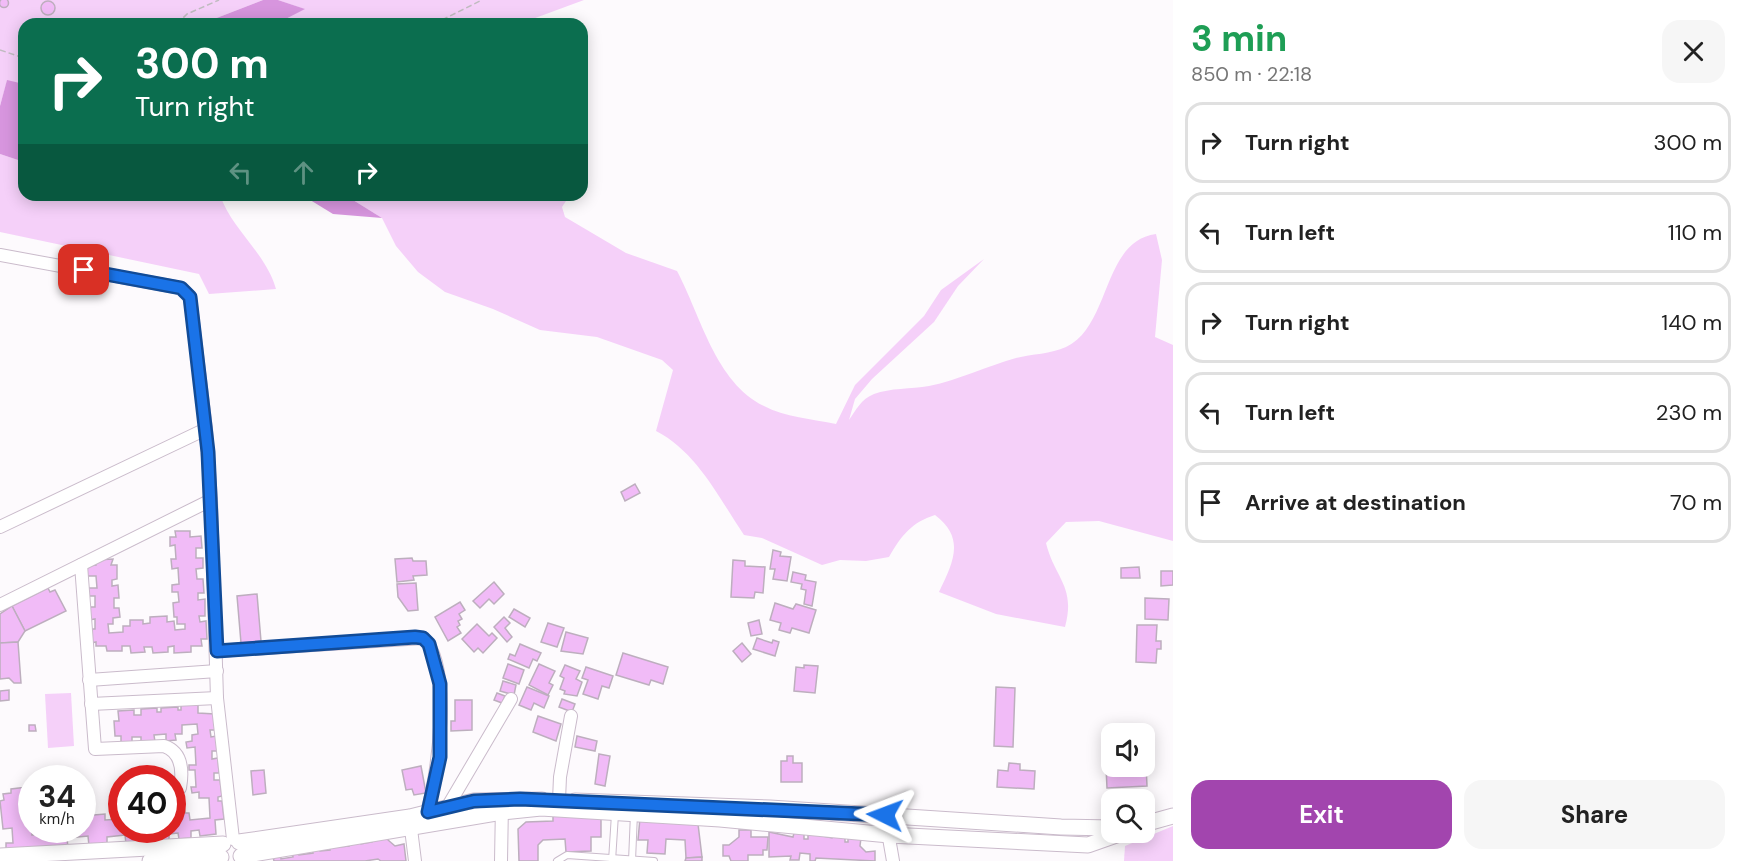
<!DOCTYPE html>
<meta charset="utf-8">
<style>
:root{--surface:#fff;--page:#f6f6f6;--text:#222;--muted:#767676;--line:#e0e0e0;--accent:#a245ae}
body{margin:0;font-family:"DM Sans",sans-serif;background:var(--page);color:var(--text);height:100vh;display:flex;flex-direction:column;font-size:22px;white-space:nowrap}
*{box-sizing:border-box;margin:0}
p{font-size:20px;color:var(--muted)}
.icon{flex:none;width:33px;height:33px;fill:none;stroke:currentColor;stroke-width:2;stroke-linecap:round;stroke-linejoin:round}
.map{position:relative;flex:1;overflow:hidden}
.sheet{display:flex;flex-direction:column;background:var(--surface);width:570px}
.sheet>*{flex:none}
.guide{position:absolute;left:18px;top:18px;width:570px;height:183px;border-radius:18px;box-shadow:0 3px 15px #0003;background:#0b6e4f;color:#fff;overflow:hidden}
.controls{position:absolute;left:1101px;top:723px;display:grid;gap:12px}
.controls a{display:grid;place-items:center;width:54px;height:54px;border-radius:12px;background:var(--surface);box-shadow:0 3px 15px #0003;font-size:30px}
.speed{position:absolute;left:18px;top:765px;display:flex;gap:12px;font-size:30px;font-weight:700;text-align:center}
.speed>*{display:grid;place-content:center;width:78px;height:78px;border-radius:50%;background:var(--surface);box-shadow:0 3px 15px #0003;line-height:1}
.speed small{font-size:15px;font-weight:400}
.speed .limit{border:9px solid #d22;background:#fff;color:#111}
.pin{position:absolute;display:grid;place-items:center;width:51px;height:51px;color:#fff;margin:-26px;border-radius:12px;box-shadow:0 3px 9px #0006}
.me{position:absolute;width:66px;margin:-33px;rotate:273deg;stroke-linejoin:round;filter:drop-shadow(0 0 4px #0008)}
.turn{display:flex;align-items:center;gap:21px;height:126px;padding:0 18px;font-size:27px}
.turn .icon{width:78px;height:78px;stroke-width:2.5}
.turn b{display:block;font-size:42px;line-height:51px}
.lanes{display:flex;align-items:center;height:57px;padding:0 18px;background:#0003;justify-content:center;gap:30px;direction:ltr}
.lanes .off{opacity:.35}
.round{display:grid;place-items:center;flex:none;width:63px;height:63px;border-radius:18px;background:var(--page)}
.head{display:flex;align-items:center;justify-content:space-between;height:102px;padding:0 18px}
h1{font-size:36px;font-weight:700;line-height:45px;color:#1e9e55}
.button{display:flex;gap:12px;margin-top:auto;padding:12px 18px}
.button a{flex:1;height:69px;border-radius:18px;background:var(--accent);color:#fff;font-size:24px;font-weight:700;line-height:69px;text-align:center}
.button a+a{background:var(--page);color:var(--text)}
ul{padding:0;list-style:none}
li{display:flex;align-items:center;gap:18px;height:81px;margin:0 12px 9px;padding:0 6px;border:3px solid var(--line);border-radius:18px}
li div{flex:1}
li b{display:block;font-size:22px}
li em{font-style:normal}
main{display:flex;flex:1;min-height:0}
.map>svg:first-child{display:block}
.green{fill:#f5d0f9}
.water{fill:#d795de}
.building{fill:#f1bbf7;stroke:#bdaebe;stroke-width:1.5}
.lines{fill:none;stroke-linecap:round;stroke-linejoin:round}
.service-casing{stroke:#cabbcb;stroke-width:8}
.minor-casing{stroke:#cabbcb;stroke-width:14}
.tertiary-casing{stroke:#cabbcb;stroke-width:17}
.path{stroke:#c0bcc0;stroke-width:1.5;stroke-dasharray:6 3;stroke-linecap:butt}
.service{stroke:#fff;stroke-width:6}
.minor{stroke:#fff;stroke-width:12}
.tertiary{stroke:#fff;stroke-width:15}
.route-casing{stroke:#114b97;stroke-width:15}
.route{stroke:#1a73e8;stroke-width:10}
</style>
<main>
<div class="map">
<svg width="1173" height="861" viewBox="0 0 1173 861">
<rect width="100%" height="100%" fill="#fdfafd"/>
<!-- green -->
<g class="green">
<path d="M 0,0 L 263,0 L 201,24 L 24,24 L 24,84 L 7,81 L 0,106 Z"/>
<path d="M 278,0 L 584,0 L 519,24 L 276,24 L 304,9 Z"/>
<path d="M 0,154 L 24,162 L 24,195 L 220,195 C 232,230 266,253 276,289 L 209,294 L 199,274 L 0,232 Z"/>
<path d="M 345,195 L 570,195 L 562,207 L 565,217 L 626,253 L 677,271 C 701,316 715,382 764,406 C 784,417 813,419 836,424 L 855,385 L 924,316 L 941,290 L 984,259 L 958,286 L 934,322 L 872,379 L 855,399 L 849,420 C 856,410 861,399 874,394 C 890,388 911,389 929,386 C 959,380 987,366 1016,358 C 1032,354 1051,354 1066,347 C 1111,326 1102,241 1156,234 L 1162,260 L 1155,337 L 1173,345 L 1173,541 L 1099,521 L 1066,522 L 1046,543 C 1055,579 1076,586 1065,627 L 996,614 L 939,592 C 953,563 966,538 935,515 C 912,522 901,536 889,557 L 866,561 L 840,560 L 822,565 L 762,538 L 744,535 C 719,498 697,452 656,431 L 673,370 L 662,360 L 597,337 L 540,330 L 493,309 L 445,292 L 418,272 L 396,246 L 382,218 Z"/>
<path d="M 71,693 L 74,746 L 48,748 L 45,694 Z"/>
<path d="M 1173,826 L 1173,861 L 1124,861 L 1125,846 Z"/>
</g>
<!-- water -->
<g class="water">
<path d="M 263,0 L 278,0 L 305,9 L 276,24 L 201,24 Z"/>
<path d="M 7,80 L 24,84 L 24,162 L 0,154 L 0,106 Z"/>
<path d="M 302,195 L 345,195 L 382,218 L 333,214 Z"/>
</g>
<!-- building -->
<g class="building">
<circle cx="4" cy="3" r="4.5"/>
<circle cx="48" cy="8" r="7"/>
<path d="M 635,484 L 640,493 L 625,501 L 621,492 Z"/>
<path d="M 175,531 L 190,531 L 190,537 L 201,536 L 202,548 L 196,548 L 196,558 L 203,558 L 203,568 L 196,569 L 197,579 L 203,579 L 204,593 L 198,593 L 198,600 L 205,599 L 205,616 L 199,616 L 200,622 L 206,621 L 207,639 L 201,639 L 202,646 L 191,646 L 191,652 L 174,653 L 174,646 L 168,647 L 168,652 L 153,653 L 152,647 L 144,647 L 145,652 L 131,653 L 130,646 L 122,646 L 122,651 L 107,651 L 106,646 L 96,646 L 96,642 L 91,643 L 90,629 L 95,629 L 95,619 L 89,620 L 88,607 L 95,607 L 95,596 L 88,596 L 87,588 L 97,588 L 96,576 L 86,576 L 86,566 L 96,565 L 96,560 L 113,559 L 111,565 L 117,565 L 117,579 L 112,580 L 112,586 L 118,585 L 119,598 L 114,598 L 114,608 L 119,608 L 120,617 L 113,618 L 113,624 L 108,624 L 109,633 L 123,632 L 123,626 L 130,626 L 130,620 L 143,620 L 143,624 L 150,623 L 150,617 L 167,616 L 167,622 L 174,621 L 175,630 L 185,629 L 185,624 L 177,624 L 177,617 L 174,617 L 173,603 L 179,602 L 178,592 L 172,592 L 172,585 L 179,584 L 178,568 L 172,569 L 171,559 L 176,559 L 175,545 L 170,546 L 170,537 L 176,537 Z"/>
<path d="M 773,550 L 781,552 L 780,556 L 791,557 L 787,581 L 773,579 L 775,569 L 770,569 Z"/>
<path d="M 412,558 L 413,561 L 426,561 L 427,575 L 413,576 L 414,580 L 397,582 L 395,559 Z"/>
<path d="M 733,560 L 745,561 L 745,566 L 765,567 L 763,593 L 755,592 L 754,598 L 731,597 Z"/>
<path d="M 1139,567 L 1140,578 L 1121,578 L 1121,568 Z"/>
<path d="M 1161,571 L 1173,571 L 1173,585 L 1161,586 Z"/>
<path d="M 793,572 L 806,575 L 805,580 L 816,582 L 812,606 L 804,604 L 806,590 L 801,589 L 802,584 L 791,582 Z"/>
<path d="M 494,582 L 504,594 L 494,604 L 489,599 L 480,608 L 473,601 Z"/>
<path d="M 416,583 L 418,610 L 408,611 L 398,597 L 397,584 Z"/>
<path d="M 48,588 L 50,592 L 55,590 L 66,611 L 25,631 L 12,606 Z"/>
<path d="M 257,594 L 261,641 L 241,643 L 237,596 Z"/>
<path d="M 1145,598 L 1169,599 L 1168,620 L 1145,619 Z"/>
<path d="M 460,602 L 465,610 L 459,614 L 462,619 L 458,621 L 460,625 L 457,627 L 461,633 L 448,641 L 435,617 Z"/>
<path d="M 775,603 L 793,609 L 796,604 L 816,610 L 809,633 L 792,628 L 790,633 L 779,630 L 781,623 L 770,620 Z"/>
<path d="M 12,606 L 25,631 L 18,642 L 0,643 L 0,614 Z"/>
<path d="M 514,609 L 530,618 L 525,627 L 509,617 Z"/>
<path d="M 504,617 L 510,623 L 505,628 L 512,637 L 507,642 L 494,627 Z"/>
<path d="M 759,620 L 762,634 L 751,636 L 748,623 Z"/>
<path d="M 548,623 L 564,628 L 557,647 L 541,642 Z"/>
<path d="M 477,624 L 489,636 L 492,633 L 497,638 L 483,653 L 478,648 L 474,652 L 462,639 Z"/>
<path d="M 1137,625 L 1157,625 L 1156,641 L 1161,641 L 1161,649 L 1157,649 L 1156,663 L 1136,662 Z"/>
<path d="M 566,632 L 588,638 L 583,654 L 561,651 Z"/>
<path d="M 757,638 L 772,643 L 773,640 L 779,642 L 775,656 L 753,649 Z"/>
<path d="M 18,642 L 21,683 L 14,683 L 9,678 L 0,679 L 0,643 Z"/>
<path d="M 742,643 L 751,654 L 742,662 L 733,651 Z"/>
<path d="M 520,644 L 541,653 L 537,661 L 533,659 L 529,668 L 508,659 L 510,654 L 515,656 Z"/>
<path d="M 623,653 L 668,667 L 663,684 L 651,680 L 649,685 L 616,675 Z"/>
<path d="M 508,664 L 524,670 L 519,684 L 503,678 Z"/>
<path d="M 539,664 L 555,671 L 549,683 L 553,685 L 548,695 L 529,685 Z"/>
<path d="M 565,665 L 580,671 L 576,679 L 582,682 L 577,696 L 564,694 L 565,691 L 560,689 L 564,678 L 560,676 Z"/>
<path d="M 804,665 L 818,666 L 815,693 L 794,691 L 796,667 L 804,668 Z"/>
<path d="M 586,667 L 613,676 L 609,688 L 602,686 L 598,699 L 583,694 L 588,680 L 582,678 Z"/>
<path d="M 503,681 L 516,685 L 514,695 L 500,691 Z"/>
<path d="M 527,687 L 549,696 L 544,708 L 534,703 L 531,710 L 519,705 Z"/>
<path d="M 996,687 L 1015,688 L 1013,747 L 994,746 Z"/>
<path d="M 9,690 L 9,700 L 0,701 L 0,691 Z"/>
<path d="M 497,693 L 505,696 L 502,703 L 494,700 Z"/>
<path d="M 562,699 L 575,704 L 572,712 L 559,707 Z"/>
<path d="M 455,700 L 472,700 L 472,730 L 451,731 L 451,721 L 455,721 Z"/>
<path d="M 198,704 L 198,713 L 215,714 L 217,730 L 210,730 L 211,737 L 217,736 L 218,751 L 212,751 L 212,759 L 218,758 L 219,773 L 214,773 L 214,780 L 220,780 L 222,796 L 218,797 L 218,801 L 222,801 L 224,819 L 215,820 L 216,834 L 200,836 L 199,830 L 191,831 L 191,838 L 179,839 L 178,833 L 169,834 L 169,840 L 155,841 L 154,833 L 143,834 L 144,842 L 126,844 L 125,835 L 107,837 L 107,844 L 89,846 L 88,836 L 67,838 L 68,848 L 6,849 L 6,843 L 13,843 L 12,828 L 3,829 L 0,801 L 4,800 L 3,794 L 11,793 L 11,789 L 27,787 L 27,792 L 32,792 L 32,835 L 44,834 L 44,830 L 82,830 L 82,816 L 105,814 L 105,820 L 122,819 L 122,830 L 172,830 L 172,814 L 181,813 L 180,805 L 184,805 L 185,813 L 189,813 L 190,820 L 210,818 L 209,798 L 199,798 L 199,792 L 192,793 L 191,787 L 196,787 L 195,770 L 189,770 L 189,765 L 196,765 L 195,747 L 187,748 L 186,742 L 192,741 L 192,735 L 198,734 L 197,724 L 182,725 L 182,734 L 175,734 L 176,740 L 166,741 L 166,734 L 154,735 L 155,742 L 141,743 L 141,737 L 132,737 L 132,744 L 121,744 L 121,736 L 115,736 L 114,721 L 119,721 L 118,711 L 134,710 L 134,715 L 141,715 L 141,709 L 157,708 L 157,712 L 161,712 L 161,708 L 178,707 L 178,710 L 181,710 L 181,705 Z"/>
<path d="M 538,716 L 561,724 L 556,741 L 533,732 Z"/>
<path d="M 29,725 L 35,725 L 36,731 L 29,731 Z"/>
<path d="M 577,736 L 597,741 L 595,751 L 575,747 Z"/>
<path d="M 599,754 L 610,756 L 605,786 L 595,784 Z"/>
<path d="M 787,756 L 793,756 L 793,763 L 802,763 L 802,782 L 781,782 L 781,761 L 787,761 Z"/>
<path d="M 1009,763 L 1020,764 L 1020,770 L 1035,771 L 1034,789 L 997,787 L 998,770 L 1008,771 Z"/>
<path d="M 1146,764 L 1147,786 L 1107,788 L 1106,767 L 1144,766 Z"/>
<path d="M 421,766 L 426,793 L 414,795 L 412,789 L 406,790 L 402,770 Z"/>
<path d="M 264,770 L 266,793 L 253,795 L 251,771 Z"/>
<path d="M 553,814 L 601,816 L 601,837 L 591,837 L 591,851 L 566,852 L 565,839 L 543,840 L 538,845 L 538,861 L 519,861 L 518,829 L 526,822 L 553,821 Z"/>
<path d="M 640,818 L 698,824 L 702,857 L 686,858 L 685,840 L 666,839 L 665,854 L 647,853 L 648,840 L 638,840 Z"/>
<path d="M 739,830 L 751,830 L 751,837 L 768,837 L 767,850 L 763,850 L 763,855 L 748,855 L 748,861 L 731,861 L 729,856 L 723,856 L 723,845 L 729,845 L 739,837 Z"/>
<path d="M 769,832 L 793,837 L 794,833 L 804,834 L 804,839 L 808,839 L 808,833 L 832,838 L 833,835 L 845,836 L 845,842 L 848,842 L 848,837 L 861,838 L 860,846 L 866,852 L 875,851 L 875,861 L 816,858 L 815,861 L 810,861 L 810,854 L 800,853 L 799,860 L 790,860 L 791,856 L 769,857 Z"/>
<path d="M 388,834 L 388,840 L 395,846 L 404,844 L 406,861 L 381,861 L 378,859 L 365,861 L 274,861 L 272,853 L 280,852 L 281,859 L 293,857 L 292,850 L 298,849 L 299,855 L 313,853 L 312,848 L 319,847 L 320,851 L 330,850 L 329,844 L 337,843 L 338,847 L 349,846 L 348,840 L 360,838 L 361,844 L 372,842 L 371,837 Z"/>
<path d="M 702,857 L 702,861 L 685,861 L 686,858 Z"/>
</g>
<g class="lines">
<!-- service casing -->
<g class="service-casing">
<g id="service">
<path d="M 557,861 L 567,855 L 654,861"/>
<path d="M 612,861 L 615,814"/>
<path d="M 632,861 L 634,813"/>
</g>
</g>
<!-- minor casing -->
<g class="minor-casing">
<g id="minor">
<path d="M 0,255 L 181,288 L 190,297 L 206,429 L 0,527"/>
<path d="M 206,429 L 211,500 L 217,698 L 233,839"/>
<path d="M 81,565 L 95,749 L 164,746 C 182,752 183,771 180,788 L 172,793"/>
<path d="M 0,605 L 211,500"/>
<path d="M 217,651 L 423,638 C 453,665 438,776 427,812"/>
<path d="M 89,680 L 217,671"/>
<path d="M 91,704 L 217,698"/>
<path d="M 559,800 L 560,777 L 571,716"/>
<path d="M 448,806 L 511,699"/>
<path d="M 885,815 L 893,861"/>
<path d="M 410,821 L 415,861"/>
<path d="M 501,861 L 502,804"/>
</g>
</g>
<!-- tertiary casing -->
<g class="tertiary-casing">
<g id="tertiary">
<path d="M 575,801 L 770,808 L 1061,827 L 1112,828"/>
<path d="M 1144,824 L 1173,816"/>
<path d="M 239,842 L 410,817 L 474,801 L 542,800"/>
<path d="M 0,856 L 223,844"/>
<path d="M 241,856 L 502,812 L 541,808 L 720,819 L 889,835 L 1088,845 L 1125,832"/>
<path d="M 150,861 L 221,857"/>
</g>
</g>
<!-- path -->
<g class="path">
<path d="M 177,24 L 187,14 L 219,0"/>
<path d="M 434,24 L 482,0"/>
<path d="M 0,50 L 24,58"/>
</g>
<!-- service -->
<use href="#service" class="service"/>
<!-- minor -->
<use href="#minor" class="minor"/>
<!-- tertiary -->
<use href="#tertiary" class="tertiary"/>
</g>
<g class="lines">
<!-- route casing -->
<g class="route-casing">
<path id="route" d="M 84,270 L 181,288 L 190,297 L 208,452 L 217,651 L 415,637 L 423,638 L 429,644 L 440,684 L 440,757 L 428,812 L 474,801 L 520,799 L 885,815"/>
</g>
<!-- route -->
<use href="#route" class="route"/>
</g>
</svg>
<div class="controls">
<a><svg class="icon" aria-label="sound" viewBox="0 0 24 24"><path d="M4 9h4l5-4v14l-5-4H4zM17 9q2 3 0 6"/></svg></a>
<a><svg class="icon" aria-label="search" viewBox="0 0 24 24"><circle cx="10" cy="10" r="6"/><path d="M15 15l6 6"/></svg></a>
</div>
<div class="speed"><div>34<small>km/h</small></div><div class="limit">40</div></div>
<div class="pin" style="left:84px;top:270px;background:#d93025"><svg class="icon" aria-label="arrive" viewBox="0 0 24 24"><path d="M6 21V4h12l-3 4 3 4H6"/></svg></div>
<svg class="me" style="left:885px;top:815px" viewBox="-20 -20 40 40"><path d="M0-17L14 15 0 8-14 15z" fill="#1a73e8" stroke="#fff" stroke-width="4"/></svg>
<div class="guide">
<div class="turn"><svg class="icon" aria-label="right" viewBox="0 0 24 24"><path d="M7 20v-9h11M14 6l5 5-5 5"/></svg><div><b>300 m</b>Turn right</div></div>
<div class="lanes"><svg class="icon off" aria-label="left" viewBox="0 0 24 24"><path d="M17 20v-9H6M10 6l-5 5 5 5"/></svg><svg class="icon off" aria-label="ahead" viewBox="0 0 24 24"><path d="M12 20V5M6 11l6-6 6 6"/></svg><svg class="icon" aria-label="right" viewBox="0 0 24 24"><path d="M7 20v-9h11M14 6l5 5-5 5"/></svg></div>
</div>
</div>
<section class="sheet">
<div class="head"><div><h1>3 min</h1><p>850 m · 22:18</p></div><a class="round"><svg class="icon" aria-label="close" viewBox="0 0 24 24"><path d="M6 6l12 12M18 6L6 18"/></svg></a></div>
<ul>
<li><svg class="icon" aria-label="right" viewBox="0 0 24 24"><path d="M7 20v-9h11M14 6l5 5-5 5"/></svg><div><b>Turn right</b></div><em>300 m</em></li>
<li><svg class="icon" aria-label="left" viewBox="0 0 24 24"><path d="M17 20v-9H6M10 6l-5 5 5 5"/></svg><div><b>Turn left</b></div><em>110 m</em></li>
<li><svg class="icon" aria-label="right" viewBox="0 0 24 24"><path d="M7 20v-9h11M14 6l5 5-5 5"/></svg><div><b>Turn right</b></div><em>140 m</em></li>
<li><svg class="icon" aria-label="left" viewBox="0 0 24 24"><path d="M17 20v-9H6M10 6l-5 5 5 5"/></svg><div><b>Turn left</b></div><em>230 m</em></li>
<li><svg class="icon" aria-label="arrive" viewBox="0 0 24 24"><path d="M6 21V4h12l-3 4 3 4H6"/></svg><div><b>Arrive at destination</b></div><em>70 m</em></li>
</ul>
<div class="button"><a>Exit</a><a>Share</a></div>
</section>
</main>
